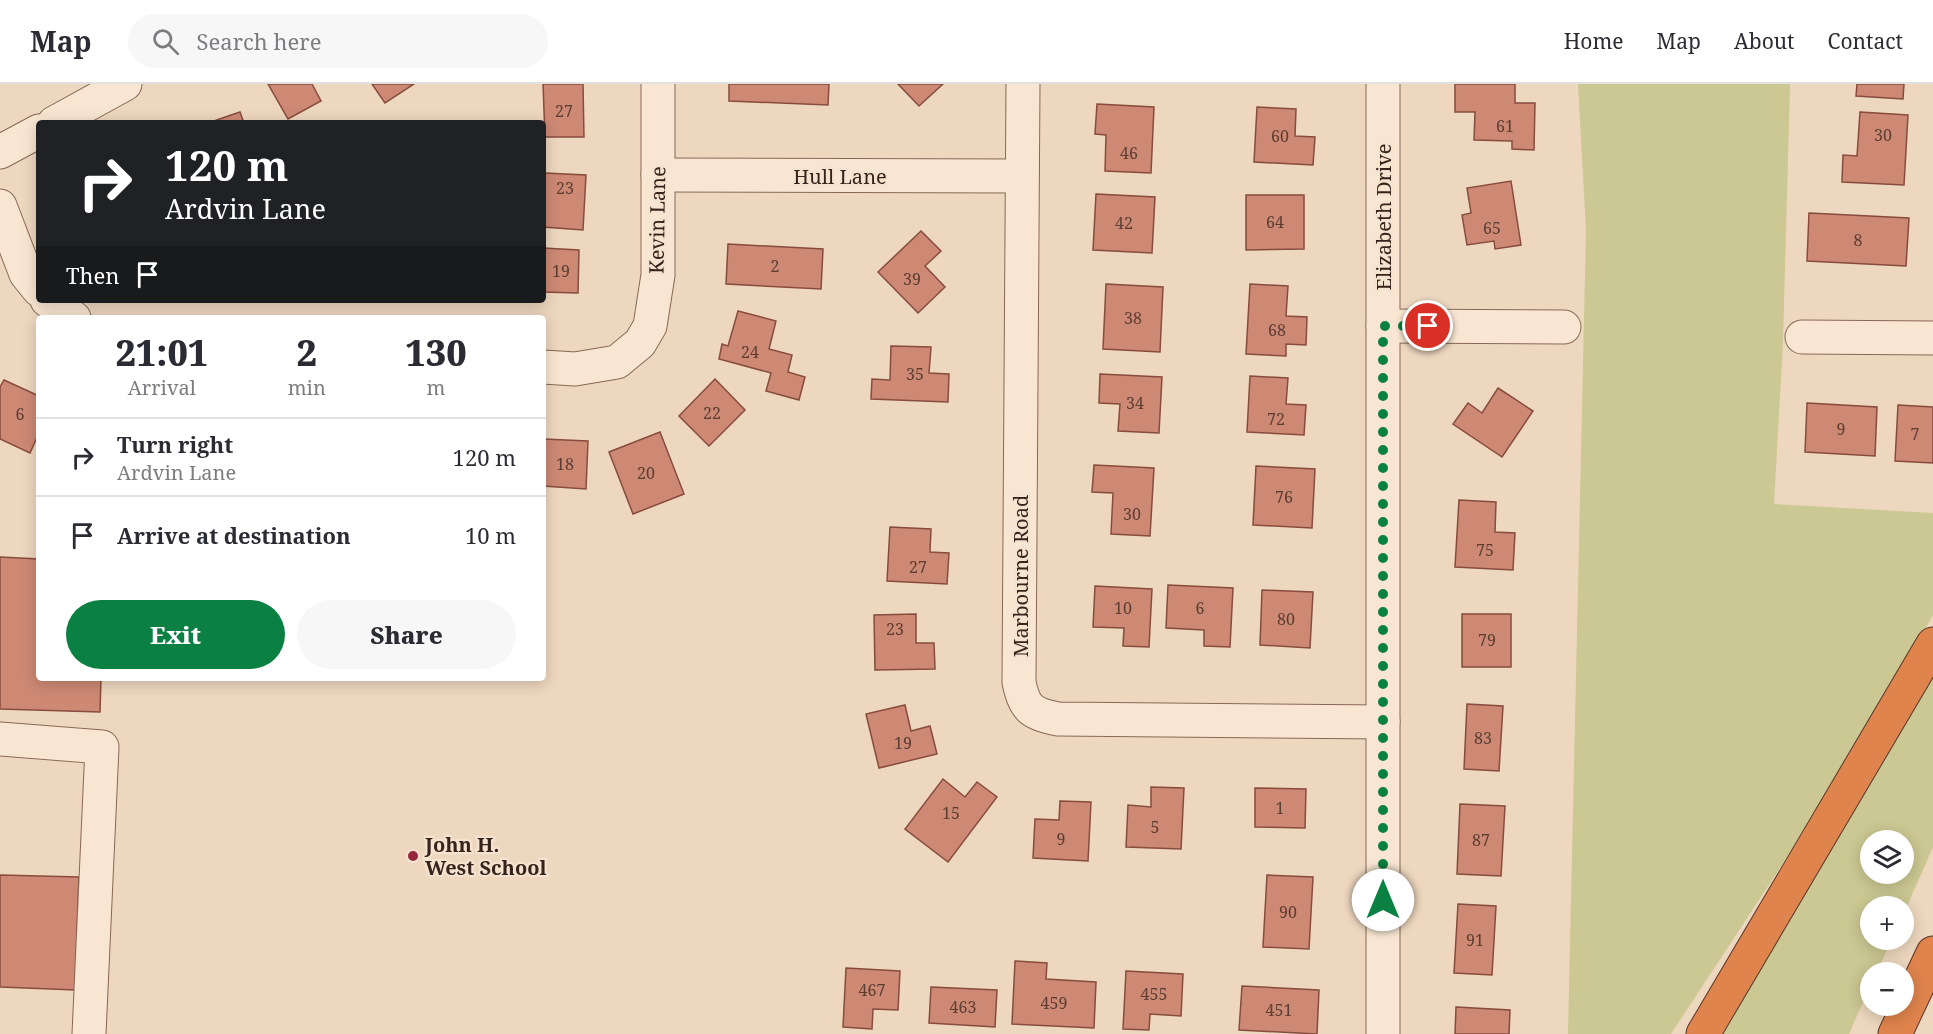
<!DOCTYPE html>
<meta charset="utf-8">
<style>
:root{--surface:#fff;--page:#f7f7f7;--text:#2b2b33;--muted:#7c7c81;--line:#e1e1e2;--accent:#0b8043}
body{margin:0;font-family:"Noto Serif",serif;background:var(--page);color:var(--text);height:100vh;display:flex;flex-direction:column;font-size:22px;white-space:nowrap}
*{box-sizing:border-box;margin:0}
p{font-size:20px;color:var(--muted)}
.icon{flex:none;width:33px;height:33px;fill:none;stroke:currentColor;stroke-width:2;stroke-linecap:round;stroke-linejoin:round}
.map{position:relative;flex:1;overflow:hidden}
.details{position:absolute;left:36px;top:231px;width:510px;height:366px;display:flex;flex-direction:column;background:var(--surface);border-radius:6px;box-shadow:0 3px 15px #0003}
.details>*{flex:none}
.banner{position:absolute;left:36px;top:36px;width:510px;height:183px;border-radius:6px;box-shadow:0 3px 15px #0003;background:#202124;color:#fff;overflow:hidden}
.controls{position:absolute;left:1860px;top:746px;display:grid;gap:12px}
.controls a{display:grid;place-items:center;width:54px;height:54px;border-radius:50%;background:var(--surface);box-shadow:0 3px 15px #0003;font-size:30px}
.pin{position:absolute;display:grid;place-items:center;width:51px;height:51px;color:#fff;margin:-26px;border:3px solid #fff;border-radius:50%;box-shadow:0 2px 6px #0007}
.me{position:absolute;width:66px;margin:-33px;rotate:0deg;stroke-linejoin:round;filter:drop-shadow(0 0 4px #0008)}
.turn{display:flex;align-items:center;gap:21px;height:126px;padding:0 30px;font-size:27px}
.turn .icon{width:78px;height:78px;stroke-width:2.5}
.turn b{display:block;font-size:42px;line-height:51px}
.then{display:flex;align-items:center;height:57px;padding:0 30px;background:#0003;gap:12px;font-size:22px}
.eta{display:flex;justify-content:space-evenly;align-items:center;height:102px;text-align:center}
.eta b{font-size:36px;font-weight:800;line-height:42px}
.cta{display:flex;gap:12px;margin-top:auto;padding:12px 30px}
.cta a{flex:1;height:69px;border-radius:36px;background:var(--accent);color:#fff;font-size:24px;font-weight:800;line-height:69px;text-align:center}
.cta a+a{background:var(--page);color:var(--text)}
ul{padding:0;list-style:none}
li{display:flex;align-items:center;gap:18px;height:78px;padding:0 30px;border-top:2px solid var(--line)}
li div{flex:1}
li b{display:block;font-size:22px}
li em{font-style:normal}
header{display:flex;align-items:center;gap:36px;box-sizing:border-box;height:84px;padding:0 30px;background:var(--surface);border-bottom:2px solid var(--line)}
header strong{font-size:28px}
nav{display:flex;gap:33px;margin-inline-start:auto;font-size:21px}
.search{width:420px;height:54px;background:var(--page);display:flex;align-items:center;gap:15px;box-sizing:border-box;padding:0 21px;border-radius:33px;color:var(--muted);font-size:22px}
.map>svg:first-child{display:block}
.green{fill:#ccc893;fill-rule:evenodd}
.building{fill:#cd8974;stroke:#874c3d;stroke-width:1.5}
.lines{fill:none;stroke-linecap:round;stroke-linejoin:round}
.minor-casing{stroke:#876857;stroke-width:35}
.highway-casing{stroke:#55372c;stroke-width:35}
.minor{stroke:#f9e6d2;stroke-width:33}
.highway{stroke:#e0844d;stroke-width:33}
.route{stroke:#0b8043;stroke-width:10;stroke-dasharray:0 18}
.poi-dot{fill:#97263c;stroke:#f6e3cf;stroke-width:2}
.labels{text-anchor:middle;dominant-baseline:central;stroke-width:4.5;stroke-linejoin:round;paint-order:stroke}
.number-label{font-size:16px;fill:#5c3d32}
.street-label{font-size:20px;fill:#36241c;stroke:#f6e3cf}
.poi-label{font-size:20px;font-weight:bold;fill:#36241c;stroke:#f6e3cf;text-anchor:start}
</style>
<header>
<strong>Map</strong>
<div class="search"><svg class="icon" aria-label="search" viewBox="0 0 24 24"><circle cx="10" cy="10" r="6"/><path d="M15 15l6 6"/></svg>Search here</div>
<nav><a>Home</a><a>Map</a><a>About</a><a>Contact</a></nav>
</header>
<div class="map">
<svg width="1933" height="950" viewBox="0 0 1933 950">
<rect width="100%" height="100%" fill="#eed7bf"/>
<!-- green -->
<g class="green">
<path d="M 1578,0 L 1790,0 L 1783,258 L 1774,420 L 1933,429 L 1933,531 L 1860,662 L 1671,950 L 1568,950 L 1586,146 Z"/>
<path d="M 1933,591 L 1933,763 L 1904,829 L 1904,822 L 1870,822 L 1870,855 L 1892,855 L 1877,888 L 1870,888 L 1870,902 L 1849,950 L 1715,950 ZM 1870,756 L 1904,756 L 1904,789 L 1870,789 Z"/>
</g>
<!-- building -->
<g class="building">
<path d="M 268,0 L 312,0 L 321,17 L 288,35 Z"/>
<path d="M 372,0 L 414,0 L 385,19 Z"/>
<path d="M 543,0 L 583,0 L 584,53 L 545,53 Z"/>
<path d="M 729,0 L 829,0 L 828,21 L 729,17 Z"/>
<path d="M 898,0 L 943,0 L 919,22 Z"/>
<path d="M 1455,0 L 1515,0 L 1515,19 L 1535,19 L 1534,66 L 1512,65 L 1512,57 L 1474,56 L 1475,28 L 1455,28 Z"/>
<path d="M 1857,0 L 1904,0 L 1903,15 L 1856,12 Z"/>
<path d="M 1097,20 L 1154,23 L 1151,89 L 1105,87 L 1106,51 L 1095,50 Z"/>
<path d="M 1257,23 L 1296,25 L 1295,52 L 1315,53 L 1313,81 L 1254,78 Z"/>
<path d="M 240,28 L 244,39 L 208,39 Z"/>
<path d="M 1860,28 L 1908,31 L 1904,101 L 1842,98 L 1843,71 L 1857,72 Z"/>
<path d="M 545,89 L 586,91 L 583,146 L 543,143 Z"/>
<path d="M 1511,97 L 1521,161 L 1495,165 L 1494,157 L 1467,161 L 1462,131 L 1471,129 L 1467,104 Z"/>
<path d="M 1096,110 L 1155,113 L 1152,169 L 1093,166 Z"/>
<path d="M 1246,111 L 1304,111 L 1304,165 L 1246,166 Z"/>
<path d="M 1809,129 L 1909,134 L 1906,182 L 1807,177 Z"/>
<path d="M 921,147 L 941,167 L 925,182 L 945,203 L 918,229 L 878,188 Z"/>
<path d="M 728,160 L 823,165 L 821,205 L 726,200 Z"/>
<path d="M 543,164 L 579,166 L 578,209 L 543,208 Z"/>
<path d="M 1106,200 L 1163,203 L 1160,268 L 1103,265 Z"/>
<path d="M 1250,200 L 1288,202 L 1286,232 L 1307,233 L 1306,261 L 1286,260 L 1286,272 L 1246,270 Z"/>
<path d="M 738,227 L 776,237 L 769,265 L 792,271 L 788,288 L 805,293 L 799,316 L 766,307 L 771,289 L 719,275 L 722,260 L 728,262 Z"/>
<path d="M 891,262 L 931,263 L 929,289 L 949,290 L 948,318 L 871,315 L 872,295 L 890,296 Z"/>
<path d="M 1100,290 L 1162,293 L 1159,349 L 1118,347 L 1120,320 L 1099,319 Z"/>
<path d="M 1250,292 L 1288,294 L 1286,320 L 1306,321 L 1304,351 L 1247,348 Z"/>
<path d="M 715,295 L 745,326 L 709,362 L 679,332 Z"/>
<path d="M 4,296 L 39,312 L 39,349 L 30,369 L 0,355 L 0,303 Z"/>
<path d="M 1498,304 L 1533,327 L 1502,373 L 1453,340 L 1468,319 L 1482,329 Z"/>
<path d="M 1807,319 L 1877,323 L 1875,372 L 1805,368 Z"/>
<path d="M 1898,321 L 1933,323 L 1933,379 L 1895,377 Z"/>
<path d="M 660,348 L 684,410 L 633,430 L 609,368 Z"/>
<path d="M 543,355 L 588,357 L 586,405 L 543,402 Z"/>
<path d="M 1094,381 L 1154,384 L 1150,452 L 1111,450 L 1113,409 L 1092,408 Z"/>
<path d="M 1256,382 L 1315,385 L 1312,444 L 1253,441 Z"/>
<path d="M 1459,416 L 1496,418 L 1495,448 L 1515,449 L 1513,486 L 1455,483 Z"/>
<path d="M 890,443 L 931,445 L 930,468 L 949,469 L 947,500 L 887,497 Z"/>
<path d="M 0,473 L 39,475 L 39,594 L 101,594 L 100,628 L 0,625 Z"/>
<path d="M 1168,501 L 1233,504 L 1230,563 L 1204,562 L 1204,546 L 1166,544 Z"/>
<path d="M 1095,502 L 1152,505 L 1149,563 L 1123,562 L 1124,544 L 1093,543 Z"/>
<path d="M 1262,506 L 1313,508 L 1310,564 L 1260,561 Z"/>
<path d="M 916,530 L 916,559 L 934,559 L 935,585 L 875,586 L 874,531 Z"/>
<rect x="1462" y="530" width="49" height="53"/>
<path d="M 1467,620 L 1503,622 L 1499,687 L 1464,685 Z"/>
<path d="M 905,621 L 911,647 L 930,642 L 937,670 L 879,684 L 866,630 Z"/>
<path d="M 943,695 L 965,713 L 977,698 L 997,713 L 948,778 L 905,745 Z"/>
<path d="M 1151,703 L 1184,704 L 1181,765 L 1126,763 L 1128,721 L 1151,723 Z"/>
<path d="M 1255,704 L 1306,705 L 1305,744 L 1255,743 Z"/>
<path d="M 1060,717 L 1091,718 L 1088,777 L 1033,774 L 1035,735 L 1059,736 Z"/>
<path d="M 1460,720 L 1505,722 L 1501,792 L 1457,790 Z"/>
<path d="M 0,791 L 79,793 L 75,906 L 0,903 Z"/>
<path d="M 1267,791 L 1313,793 L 1309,865 L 1263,863 Z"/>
<path d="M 1458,820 L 1496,822 L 1492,891 L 1454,889 Z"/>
<path d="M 1015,877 L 1047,879 L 1046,895 L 1096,898 L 1094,944 L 1012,940 Z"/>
<path d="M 846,884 L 900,887 L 898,926 L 873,925 L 872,945 L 843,943 Z"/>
<path d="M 1126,887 L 1183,890 L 1181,932 L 1150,930 L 1149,946 L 1123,945 Z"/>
<path d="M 1242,902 L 1319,906 L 1317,950 L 1239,946 Z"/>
<path d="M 931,903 L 997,906 L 995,943 L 929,939 Z"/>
<path d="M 1456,923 L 1510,926 L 1509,950 L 1455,950 Z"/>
</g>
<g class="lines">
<!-- minor casing -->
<g class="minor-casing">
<g id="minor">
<path d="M 1023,0 L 1019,598 C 1024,624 1031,630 1058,635 L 1383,638"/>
<path d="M 1383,0 L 1383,950"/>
<path d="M 54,39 L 125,0"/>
<path d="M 0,68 L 39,47"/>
<path d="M 658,91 L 1022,92"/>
<path d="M 0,122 L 26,190 L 39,206"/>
<path d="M 47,216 L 74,234"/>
<path d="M 1383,242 L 1564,243"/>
<path d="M 1802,253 L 1933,254"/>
<path d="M 543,283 L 575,285 L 617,278 L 640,259 L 650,242 L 658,191 L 658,0"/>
<path d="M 0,655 L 102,663 L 89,950"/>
</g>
</g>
<!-- highway casing -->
<g class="highway-casing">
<g id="highway">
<path d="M 1703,950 L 1933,560"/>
<path d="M 1895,950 L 1933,869"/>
</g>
</g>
<!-- minor -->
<use href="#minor" class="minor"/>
<!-- highway -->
<use href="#highway" class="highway"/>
</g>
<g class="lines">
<!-- route -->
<path class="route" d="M 1383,816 L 1383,242 L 1428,242"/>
</g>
<!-- markers -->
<circle class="poi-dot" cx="413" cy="772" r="6"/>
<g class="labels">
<!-- number labels -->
<g class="number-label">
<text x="564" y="27">27</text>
<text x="1505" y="42">61</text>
<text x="1883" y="51">30</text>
<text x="1280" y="52">60</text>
<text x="1129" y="69">46</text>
<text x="565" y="104">23</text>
<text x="1275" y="138">64</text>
<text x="1124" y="139">42</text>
<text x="1492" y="144">65</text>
<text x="1858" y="156">8</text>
<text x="775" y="182">2</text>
<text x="561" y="187">19</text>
<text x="912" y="195">39</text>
<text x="1133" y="234">38</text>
<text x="1277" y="246">68</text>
<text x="750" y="268">24</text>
<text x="915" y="290">35</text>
<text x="1135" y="319">34</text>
<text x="712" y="329">22</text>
<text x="20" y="330">6</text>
<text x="1276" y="335">72</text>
<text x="1841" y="345">9</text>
<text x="1915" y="350">7</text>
<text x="565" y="380">18</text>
<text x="646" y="389">20</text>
<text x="1284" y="413">76</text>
<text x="1132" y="430">30</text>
<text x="1485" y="466">75</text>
<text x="918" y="483">27</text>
<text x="1123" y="524">10</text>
<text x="1200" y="524">6</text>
<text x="1286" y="535">80</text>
<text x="895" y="545">23</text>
<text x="1487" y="556">79</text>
<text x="1483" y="654">83</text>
<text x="903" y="659">19</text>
<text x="1280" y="724">1</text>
<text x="951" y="729">15</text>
<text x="1155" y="743">5</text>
<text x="1061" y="755">9</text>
<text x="1481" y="756">87</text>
<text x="1288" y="828">90</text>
<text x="1475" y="856">91</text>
<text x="872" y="906">467</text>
<text x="1154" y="910">455</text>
<text x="1054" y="919">459</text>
<text x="963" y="923">463</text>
<text x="1279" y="926">451</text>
</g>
<!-- street labels -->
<g class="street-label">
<text x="840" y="92">Hull Lane</text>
<text transform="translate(1383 133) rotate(-90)">Elizabeth Drive</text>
<text transform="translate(657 136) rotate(-89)">Kevin Lane</text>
<text transform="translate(1020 492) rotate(-90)">Marbourne Road</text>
</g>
<!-- poi labels -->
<g class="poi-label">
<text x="425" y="760">John H.<tspan x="425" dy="23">West School</tspan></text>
</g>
</g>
</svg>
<div class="controls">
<a><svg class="icon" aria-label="layers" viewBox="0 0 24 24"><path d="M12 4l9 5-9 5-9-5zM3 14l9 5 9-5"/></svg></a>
<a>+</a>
<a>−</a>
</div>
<div class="pin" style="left:1428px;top:242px;background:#d93025"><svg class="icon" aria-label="arrive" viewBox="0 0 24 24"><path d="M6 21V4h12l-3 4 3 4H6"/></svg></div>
<svg class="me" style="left:1383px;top:816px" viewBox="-20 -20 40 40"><circle r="19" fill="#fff"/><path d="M0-13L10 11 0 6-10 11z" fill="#0b8043"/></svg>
<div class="banner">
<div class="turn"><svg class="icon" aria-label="right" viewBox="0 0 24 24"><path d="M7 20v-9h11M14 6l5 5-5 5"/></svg><div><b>120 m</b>Ardvin Lane</div></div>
<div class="then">Then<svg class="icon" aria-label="arrive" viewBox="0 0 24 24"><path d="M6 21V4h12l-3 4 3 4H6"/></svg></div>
</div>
<section class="details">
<div class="eta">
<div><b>21:01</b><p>Arrival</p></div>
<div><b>2</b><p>min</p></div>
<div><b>130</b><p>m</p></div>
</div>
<ul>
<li><svg class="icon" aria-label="right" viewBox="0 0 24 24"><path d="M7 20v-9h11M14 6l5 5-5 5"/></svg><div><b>Turn right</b><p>Ardvin Lane</p></div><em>120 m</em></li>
<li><svg class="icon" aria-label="arrive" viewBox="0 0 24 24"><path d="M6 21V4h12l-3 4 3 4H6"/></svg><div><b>Arrive at destination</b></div><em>10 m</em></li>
</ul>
<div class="cta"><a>Exit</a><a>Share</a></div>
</section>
</div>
